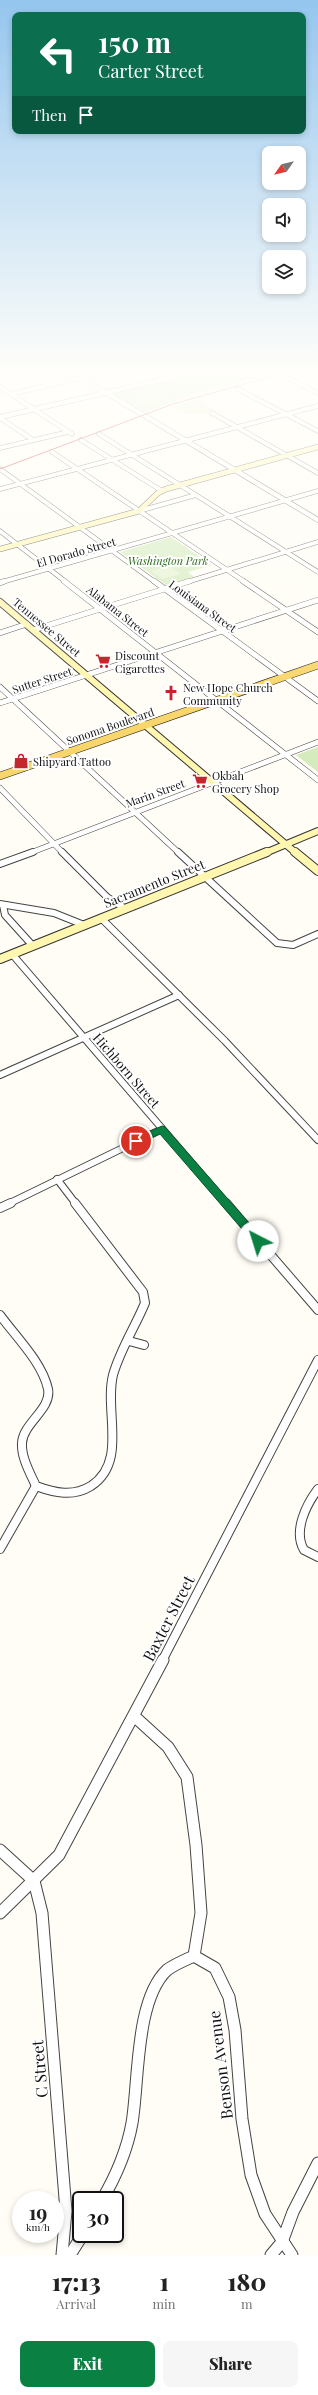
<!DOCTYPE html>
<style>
:root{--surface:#fff;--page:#f6f6f6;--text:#222;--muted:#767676;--accent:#0b8043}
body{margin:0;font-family:"Playfair Display",serif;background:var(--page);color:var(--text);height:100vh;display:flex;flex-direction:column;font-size:15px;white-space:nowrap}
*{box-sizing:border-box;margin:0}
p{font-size:13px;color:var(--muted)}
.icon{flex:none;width:22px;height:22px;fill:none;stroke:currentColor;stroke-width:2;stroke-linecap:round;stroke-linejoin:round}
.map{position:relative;height:2255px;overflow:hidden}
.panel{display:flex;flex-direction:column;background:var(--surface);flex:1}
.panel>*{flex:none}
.guide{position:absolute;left:12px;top:12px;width:294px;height:122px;border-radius:8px;box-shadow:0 2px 6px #0003;background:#0b6e4f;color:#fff;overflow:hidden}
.needle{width:26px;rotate:236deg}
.buttons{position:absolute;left:262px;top:146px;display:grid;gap:8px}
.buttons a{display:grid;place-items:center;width:44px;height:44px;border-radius:8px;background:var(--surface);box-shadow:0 2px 6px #0003;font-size:20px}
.speed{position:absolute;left:12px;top:2191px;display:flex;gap:8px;font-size:20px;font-weight:700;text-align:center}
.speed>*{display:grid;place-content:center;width:52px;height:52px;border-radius:50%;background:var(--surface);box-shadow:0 2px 6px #0003;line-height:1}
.speed small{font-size:10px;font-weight:400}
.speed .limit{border:2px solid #111;border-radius:6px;background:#fff;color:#111}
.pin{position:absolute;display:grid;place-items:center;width:34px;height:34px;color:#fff;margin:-17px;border:2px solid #fff;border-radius:50%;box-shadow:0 1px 4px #0007}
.me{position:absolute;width:44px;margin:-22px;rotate:320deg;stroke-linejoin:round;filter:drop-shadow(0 0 3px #0008)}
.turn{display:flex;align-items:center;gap:14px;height:84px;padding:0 20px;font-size:18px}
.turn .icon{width:52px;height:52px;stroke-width:2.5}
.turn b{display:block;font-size:28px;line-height:34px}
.then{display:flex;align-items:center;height:38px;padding:0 20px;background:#0003;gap:8px;font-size:15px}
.eta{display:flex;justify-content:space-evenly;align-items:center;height:68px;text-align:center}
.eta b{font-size:24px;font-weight:800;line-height:28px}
.button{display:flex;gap:8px;margin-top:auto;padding:8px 20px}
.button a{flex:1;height:46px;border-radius:8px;background:var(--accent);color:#fff;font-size:16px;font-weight:800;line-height:46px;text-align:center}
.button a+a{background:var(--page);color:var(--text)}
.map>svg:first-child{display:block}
.green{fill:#d5ebbd}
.pitch{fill:#e6f2cf}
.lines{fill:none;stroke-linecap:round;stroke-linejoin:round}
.minor-far4-casing{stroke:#444;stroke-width:5}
.minor-far3-casing{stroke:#444;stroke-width:6}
.minor-far2-casing{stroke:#444;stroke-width:8}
.minor-far1-casing{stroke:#444;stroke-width:10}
.minor-casing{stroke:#444;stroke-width:13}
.tertiary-casing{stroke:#444;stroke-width:5.5}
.secondary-far2-casing{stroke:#333;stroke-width:6}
.secondary-far1-casing{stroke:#333;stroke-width:8}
.secondary-casing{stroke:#333;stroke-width:10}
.primary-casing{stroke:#222;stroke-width:8}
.minor-far4{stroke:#fff;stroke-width:4}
.minor-far3{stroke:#fff;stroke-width:5}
.minor-far2{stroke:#fff;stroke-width:6}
.minor-far1{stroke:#fff;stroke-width:8}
.minor{stroke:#fff;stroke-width:11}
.tertiary{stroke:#fff;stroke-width:4.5}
.secondary-far2{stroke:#fff6b0;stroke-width:5}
.secondary-far1{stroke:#fff6b0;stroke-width:6}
.secondary{stroke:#fff6b0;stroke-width:8}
.primary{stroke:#f9d66b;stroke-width:7}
.rail{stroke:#c4262e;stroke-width:1}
.route{fill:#0b8043;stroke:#07532c}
.labels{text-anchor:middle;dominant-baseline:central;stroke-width:4;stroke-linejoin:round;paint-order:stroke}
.far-street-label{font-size:11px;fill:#111;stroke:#fff}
.far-park-label{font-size:11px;font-style:italic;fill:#2f6b1f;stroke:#fff}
.far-poi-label{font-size:11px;fill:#111;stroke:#fff;text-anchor:start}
.street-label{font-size:13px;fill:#111;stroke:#fff}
.near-street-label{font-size:16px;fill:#111;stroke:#fff}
</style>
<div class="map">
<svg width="318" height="2255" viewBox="0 0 318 2255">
<rect width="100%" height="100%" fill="#fffdf5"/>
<!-- green -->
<g class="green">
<path d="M 195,374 L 273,374 L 199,392 L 146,412 L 114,394 Z"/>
<path d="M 171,537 L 212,565 L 188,572 L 194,577 L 166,585 L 120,552 Z"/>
<path d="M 318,747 L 318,772 L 296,755 Z"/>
</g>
<!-- pitch -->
<g class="pitch">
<path d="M 155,386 L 171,394 L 173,398 L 145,404 L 139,401 L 138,393 Z"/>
<path d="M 195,400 L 200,401 L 216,411 C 199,415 186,416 171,408 Z"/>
<path d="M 165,567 L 170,567 L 181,574 L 162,579 L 151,571 Z"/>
</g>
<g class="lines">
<!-- minor-far4 casing -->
<g class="minor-far4-casing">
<g id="minor-far4">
<path d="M 0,377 L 10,374"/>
<path d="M 287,378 L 318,393"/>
<path d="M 0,387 L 72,434"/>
<path d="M 238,389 L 318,431"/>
<path d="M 11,394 L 96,374"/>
<path d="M 212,413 L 318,473"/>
<path d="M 0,418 L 33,440"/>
<path d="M 99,434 L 318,572"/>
<path d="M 81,440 L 162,491"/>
<path d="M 0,448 L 68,432"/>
<path d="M 52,452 L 245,582"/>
<path d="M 0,469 L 155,582"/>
<path d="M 0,489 L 318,406"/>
<path d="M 139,511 L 196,495"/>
<path d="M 0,531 L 66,582"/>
<path d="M 2,582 L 318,491"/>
<path d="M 187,582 L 318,542"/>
</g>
</g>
<!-- minor-far3 casing -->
<g class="minor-far3-casing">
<g id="minor-far3">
<path d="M 64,581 L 318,780"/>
<path d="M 154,581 L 318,701"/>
<path d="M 243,581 L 318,632"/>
<path d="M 0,583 L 5,581"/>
<path d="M 33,630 L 190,581"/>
<path d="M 0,633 L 27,624"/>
<path d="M 0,687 L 179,853"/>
<path d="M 0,703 L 318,600"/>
<path d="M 0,788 L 63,853"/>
<path d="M 30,853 L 318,742"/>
</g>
</g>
<!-- minor-far2 casing -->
<g class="minor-far2-casing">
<g id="minor-far2">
<path d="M 62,852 L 107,897 L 124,908"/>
<path d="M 178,852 L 277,943 L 293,945 L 318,934"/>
<path d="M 0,864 L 33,852"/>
<path d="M 0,904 L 54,913 L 84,925"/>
<path d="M 3,905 L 5,915 L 33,946"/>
<path d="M 101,918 L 225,1041 L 318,1140"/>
<path d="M 12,954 L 227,1204"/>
<path d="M 0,1075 L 179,995"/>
<path d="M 57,1179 L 76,1204"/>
<path d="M 8,1204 L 162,1129"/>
</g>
</g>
<!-- minor-far1 casing -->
<g class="minor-far1-casing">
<g id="minor-far1">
<path d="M 226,1203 L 318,1310"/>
<path d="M 0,1208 L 11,1203"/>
<path d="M 0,1315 C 16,1337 42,1362 48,1389 C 52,1409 23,1423 22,1443 C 21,1457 30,1473 36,1486 C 55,1493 73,1497 91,1486 C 128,1462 104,1411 113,1375 C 120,1350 135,1327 145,1303 L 143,1292 L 75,1203"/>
<path d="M 129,1341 L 144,1345"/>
<path d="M 318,1489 C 306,1505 293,1531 304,1550 L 318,1557"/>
<path d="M 0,1549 L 36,1486"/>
<path d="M 162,1661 L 318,1360"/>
</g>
</g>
<!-- minor casing -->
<g class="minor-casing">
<g id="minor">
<path d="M 134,1716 L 168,1747 L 187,1777 L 196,1845 L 201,1913 L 194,1956"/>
<path d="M 0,1850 L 34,1881"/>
<path d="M 34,1881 L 42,1913 L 66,2211 L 62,2255"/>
<path d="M 0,1913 L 59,1855 L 163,1660"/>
<path d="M 102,2200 C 116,2176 127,2151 132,2123 C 139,2082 135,2000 167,1970 C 175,1964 185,1960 194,1956 L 215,1968 L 229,1997 L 235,2030 L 242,2119 L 251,2175 L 265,2214 L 292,2255"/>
<path d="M 70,2255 L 83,2234"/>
<path d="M 271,2255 L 282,2242 L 293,2212 L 318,2163"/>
</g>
</g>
<!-- tertiary casing -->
<g class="tertiary-casing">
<g id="tertiary">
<path d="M 75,374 L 318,520"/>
<path d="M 0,417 L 187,374"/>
</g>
</g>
<!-- secondary-far2 casing -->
<g class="secondary-far2-casing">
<path id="secondary-far2" d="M 0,549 L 139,511 L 158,493 L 166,489 L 318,447"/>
</g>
<!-- secondary-far1 casing -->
<g class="secondary-far1-casing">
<g id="secondary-far1">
<path d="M 0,602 L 296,853"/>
<path d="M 265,853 L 318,831"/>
</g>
</g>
<!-- secondary casing -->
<g class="secondary-casing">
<g id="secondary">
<path d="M 295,852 L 318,871"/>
<path d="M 0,959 L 267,852"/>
</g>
</g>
<!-- primary casing -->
<g class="primary-casing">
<path id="primary" d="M 0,776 L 318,665"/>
</g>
<!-- minor-far4 -->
<use href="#minor-far4" class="minor-far4"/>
<!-- minor-far3 -->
<use href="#minor-far3" class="minor-far3"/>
<!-- minor-far2 -->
<use href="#minor-far2" class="minor-far2"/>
<!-- minor-far1 -->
<use href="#minor-far1" class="minor-far1"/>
<!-- minor -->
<use href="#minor" class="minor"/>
<!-- tertiary -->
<use href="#tertiary" class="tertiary"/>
<!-- secondary-far2 -->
<use href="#secondary-far2" class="secondary-far2"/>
<!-- secondary-far1 -->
<use href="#secondary-far1" class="secondary-far1"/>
<!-- secondary -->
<use href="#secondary" class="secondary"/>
<!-- primary -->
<use href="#primary" class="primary"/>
<!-- rail -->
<path class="rail" d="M 0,469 L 173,404 L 280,374"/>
</g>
<!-- sky -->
<linearGradient id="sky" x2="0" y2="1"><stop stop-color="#95c6ee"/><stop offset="0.54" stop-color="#fffefa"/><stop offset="1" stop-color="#fffefa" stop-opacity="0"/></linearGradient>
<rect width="318" height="690" fill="url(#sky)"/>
<!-- route -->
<path class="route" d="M 162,1126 L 165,1127 L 262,1238 L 262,1244 L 255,1244 L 160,1134 L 139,1144 L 132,1144 L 132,1139 Z"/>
<!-- icons -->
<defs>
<g id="supermarket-bare" transform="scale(1.2)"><path d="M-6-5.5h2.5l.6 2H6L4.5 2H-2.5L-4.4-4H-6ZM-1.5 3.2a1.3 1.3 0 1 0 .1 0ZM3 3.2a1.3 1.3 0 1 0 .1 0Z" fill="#c4262e" stroke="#fff" stroke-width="2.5" paint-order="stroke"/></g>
<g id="church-bare" transform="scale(1.2)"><path d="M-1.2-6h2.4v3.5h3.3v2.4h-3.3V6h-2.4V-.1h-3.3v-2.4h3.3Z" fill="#c4262e" stroke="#fff" stroke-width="2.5" paint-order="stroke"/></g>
<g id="shop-bare" transform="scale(1.2)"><path d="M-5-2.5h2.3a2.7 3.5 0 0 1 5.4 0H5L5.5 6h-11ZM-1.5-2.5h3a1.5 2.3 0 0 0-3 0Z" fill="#c4262e" stroke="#fff" stroke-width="2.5" paint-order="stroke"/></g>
</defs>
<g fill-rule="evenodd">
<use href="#supermarket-bare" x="103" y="661"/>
<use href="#church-bare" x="171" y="693"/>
<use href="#shop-bare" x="21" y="761"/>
<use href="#supermarket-bare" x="200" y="781"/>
</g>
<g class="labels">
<!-- far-street labels -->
<g class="far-street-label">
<text transform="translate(76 552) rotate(-16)">El Dorado Street</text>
<text transform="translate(203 606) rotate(36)">Louisiana Street</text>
<text transform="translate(118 611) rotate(38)">Alabama Street</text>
<text transform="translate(47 627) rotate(40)">Tennessee Street</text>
<text transform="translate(42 680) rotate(-18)">Sutter Street</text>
<text transform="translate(110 726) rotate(-19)">Sonoma Boulevard</text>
<text transform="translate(155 793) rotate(-20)">Marin Street</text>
</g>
<!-- far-park labels -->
<g class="far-park-label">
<text x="168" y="560">Washington Park</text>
</g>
<!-- far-poi labels -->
<g class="far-poi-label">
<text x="115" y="655">Discount<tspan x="115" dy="13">Cigarettes</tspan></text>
<text x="183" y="687">New Hope Church<tspan x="183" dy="13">Community</tspan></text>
<text x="33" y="761">Shipyard Tattoo</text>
<text x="212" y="775">Okbah<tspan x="212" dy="13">Grocery Shop</tspan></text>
</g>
<!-- street labels -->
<g class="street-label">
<text transform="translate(154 883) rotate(-22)">Sacramento Street</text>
<text transform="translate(127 1070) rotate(49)">Hichborn Street</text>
</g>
<!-- near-street labels -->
<g class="near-street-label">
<text transform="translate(168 1618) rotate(-63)">Baxter Street</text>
<text transform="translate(220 2065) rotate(-97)">Benson Avenue</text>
<text transform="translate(39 2069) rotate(-95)">C Street</text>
</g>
</g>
</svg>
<div class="buttons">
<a><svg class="needle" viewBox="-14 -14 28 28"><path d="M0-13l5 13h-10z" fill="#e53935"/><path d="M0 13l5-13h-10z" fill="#767676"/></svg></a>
<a><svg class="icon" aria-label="sound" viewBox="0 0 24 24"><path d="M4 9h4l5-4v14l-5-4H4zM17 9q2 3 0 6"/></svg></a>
<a><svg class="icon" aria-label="layers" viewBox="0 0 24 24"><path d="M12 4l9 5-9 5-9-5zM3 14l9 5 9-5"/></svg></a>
</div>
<div class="speed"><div>19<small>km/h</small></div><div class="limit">30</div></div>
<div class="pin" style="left:136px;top:1141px;background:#d93025"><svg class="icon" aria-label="arrive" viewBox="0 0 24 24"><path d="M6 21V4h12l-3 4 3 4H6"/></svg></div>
<svg class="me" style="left:258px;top:1241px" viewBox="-20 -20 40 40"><circle r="19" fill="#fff"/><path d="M0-13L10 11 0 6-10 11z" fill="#0b8043"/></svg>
<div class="guide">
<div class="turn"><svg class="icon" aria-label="left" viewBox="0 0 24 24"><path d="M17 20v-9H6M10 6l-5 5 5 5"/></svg><div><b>150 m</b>Carter Street</div></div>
<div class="then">Then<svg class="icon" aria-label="arrive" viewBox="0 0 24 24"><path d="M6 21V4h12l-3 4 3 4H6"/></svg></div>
</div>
</div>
<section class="panel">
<div class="eta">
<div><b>17:13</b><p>Arrival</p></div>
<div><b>1</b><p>min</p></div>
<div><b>180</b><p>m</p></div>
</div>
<div class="button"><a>Exit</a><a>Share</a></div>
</section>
